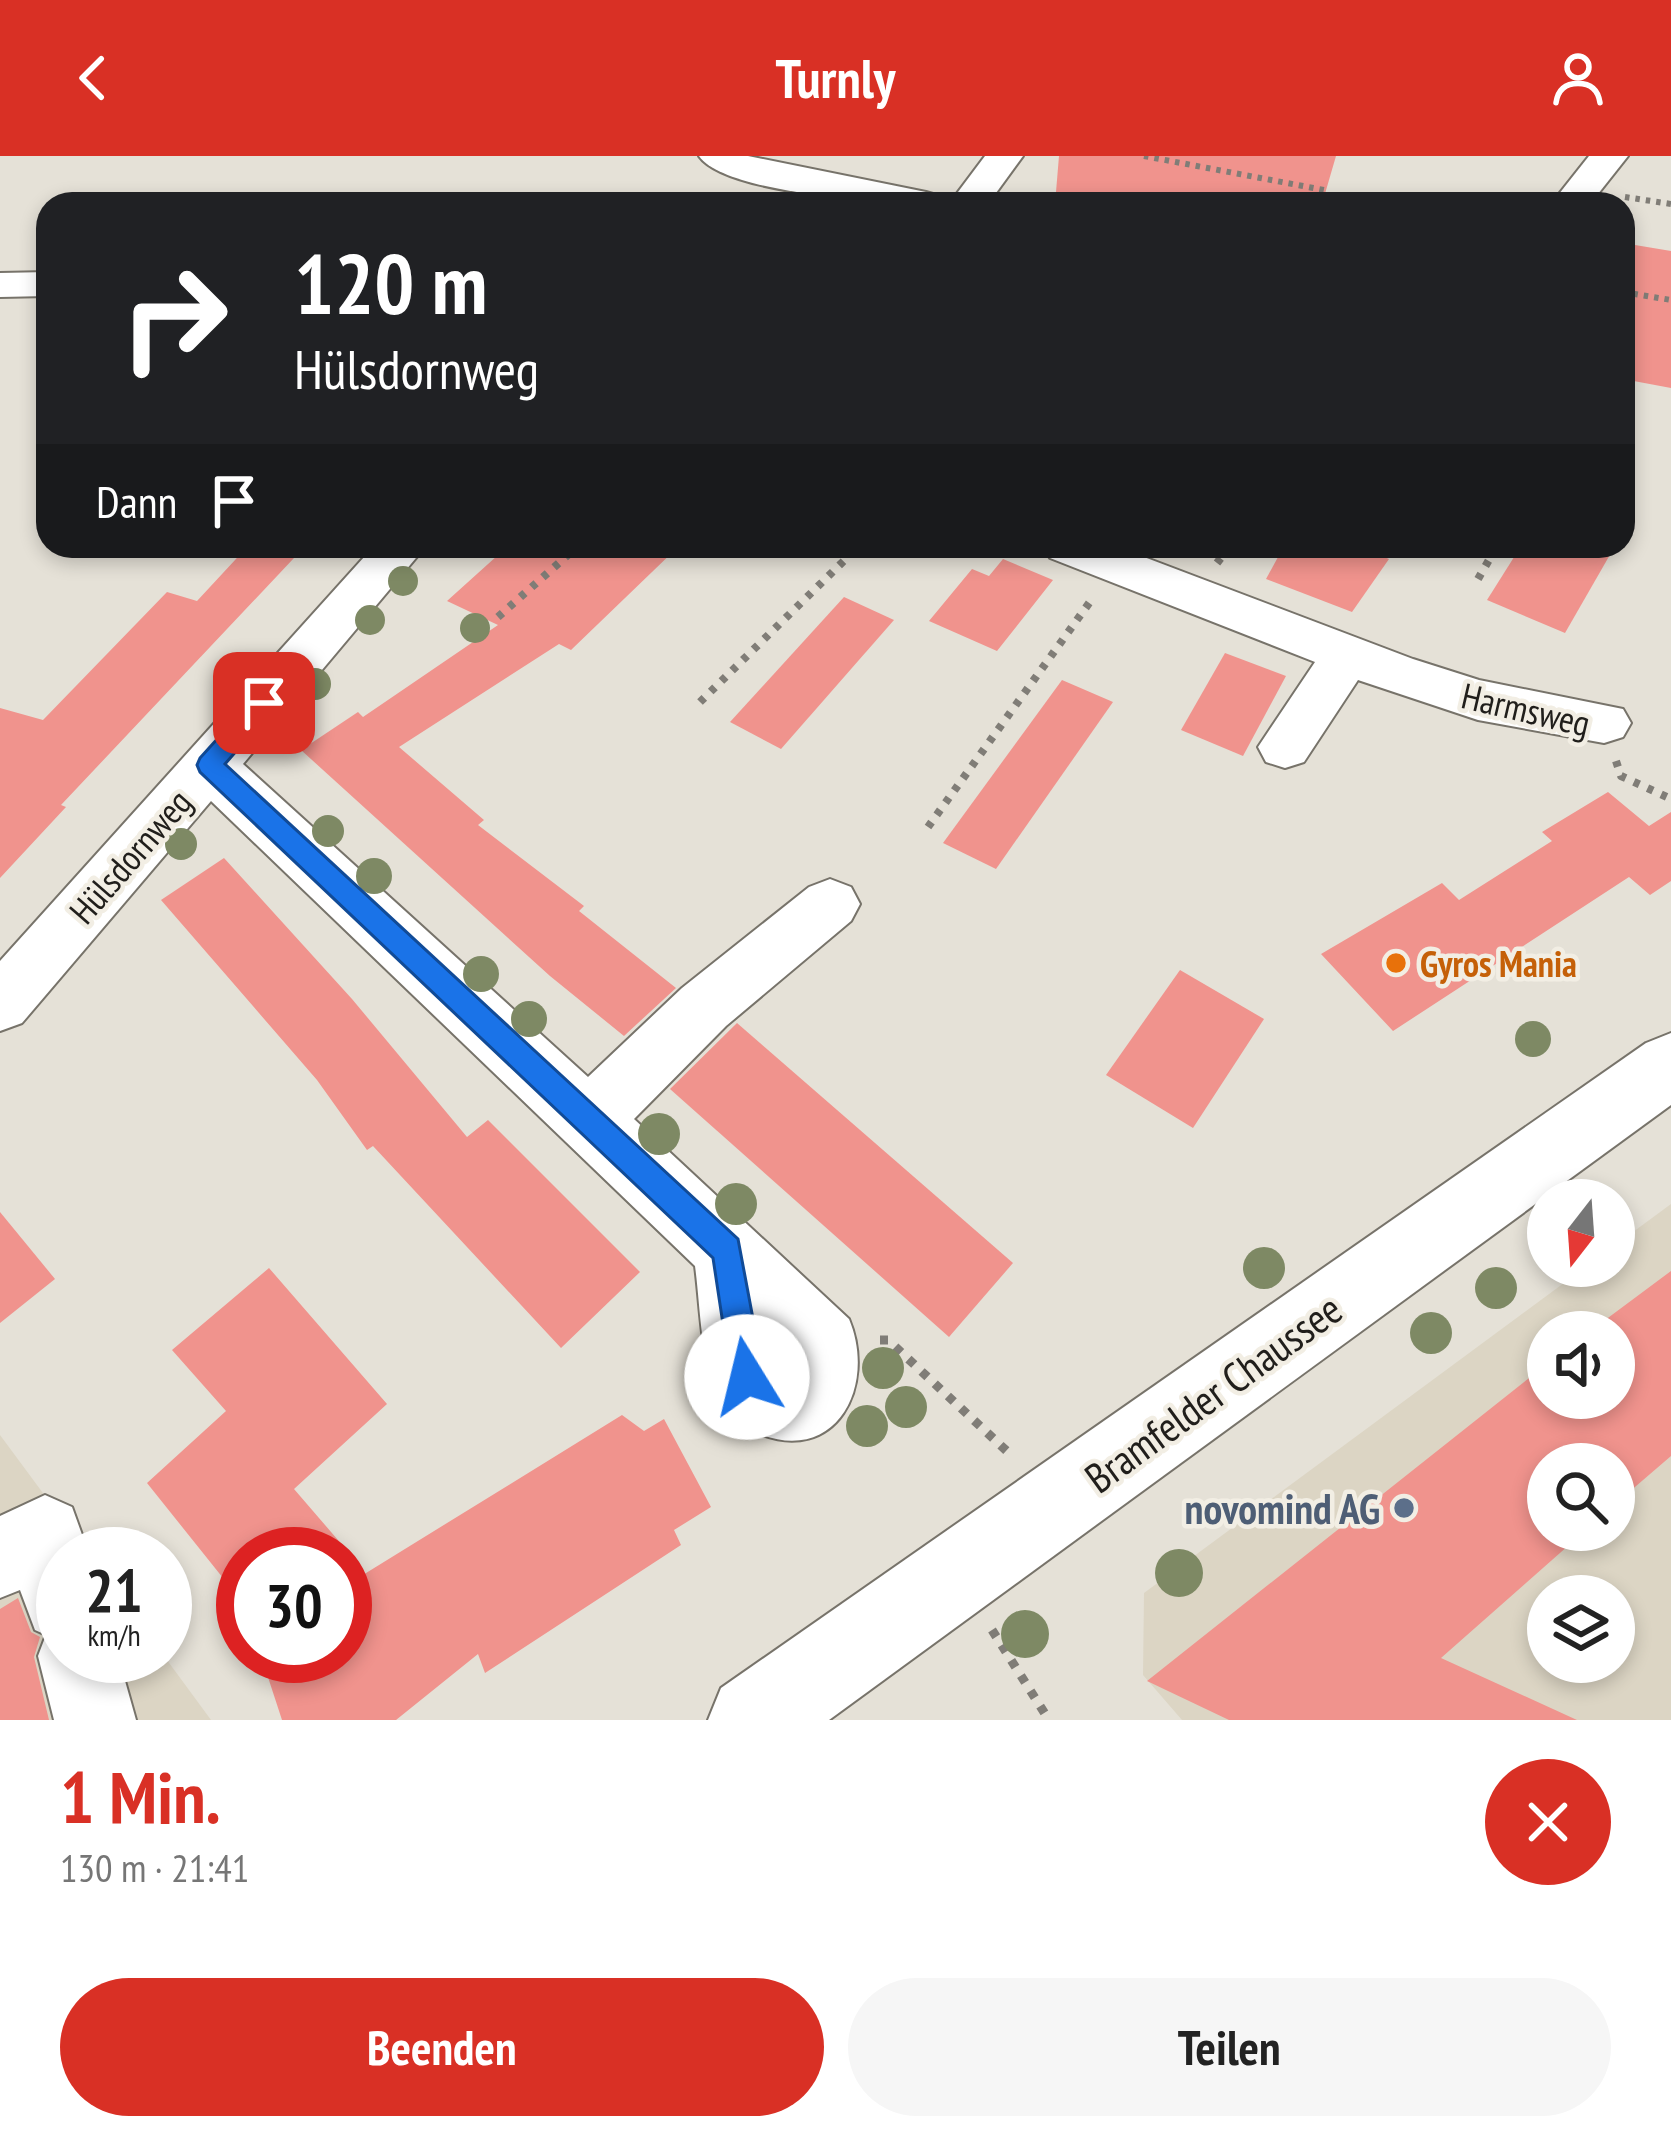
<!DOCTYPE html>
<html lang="de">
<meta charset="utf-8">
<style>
:root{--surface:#fff;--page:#f6f6f6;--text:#222;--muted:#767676;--accent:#d93025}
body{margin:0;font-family:"PT Sans Narrow",sans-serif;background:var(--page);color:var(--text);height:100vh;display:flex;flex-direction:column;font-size:45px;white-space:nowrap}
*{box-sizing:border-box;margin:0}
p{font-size:39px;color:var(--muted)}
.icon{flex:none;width:66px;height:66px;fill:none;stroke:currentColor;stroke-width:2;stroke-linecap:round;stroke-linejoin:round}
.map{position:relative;height:1564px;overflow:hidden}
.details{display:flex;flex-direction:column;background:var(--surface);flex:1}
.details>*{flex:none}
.hud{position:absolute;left:36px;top:36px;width:1599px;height:366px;border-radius:36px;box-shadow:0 6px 18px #0003;background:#202124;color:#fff;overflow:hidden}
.needle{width:78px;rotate:197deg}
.buttons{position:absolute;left:1527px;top:1023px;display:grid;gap:24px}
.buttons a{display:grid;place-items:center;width:108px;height:108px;border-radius:50%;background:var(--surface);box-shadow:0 6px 18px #0003;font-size:60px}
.speed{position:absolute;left:36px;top:1371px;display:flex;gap:24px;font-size:60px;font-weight:700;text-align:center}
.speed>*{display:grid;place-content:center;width:156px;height:156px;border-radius:50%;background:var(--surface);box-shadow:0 6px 18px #0003;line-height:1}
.speed small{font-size:30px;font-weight:400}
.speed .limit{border:18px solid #d22;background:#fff;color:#111}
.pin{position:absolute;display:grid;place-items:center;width:102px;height:102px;color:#fff;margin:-51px;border-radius:24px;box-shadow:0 6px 18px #0006}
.me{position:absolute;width:132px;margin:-66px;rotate:351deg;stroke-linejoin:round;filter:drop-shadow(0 0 9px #0008)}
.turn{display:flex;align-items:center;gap:42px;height:252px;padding:0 60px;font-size:54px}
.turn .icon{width:156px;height:156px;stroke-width:2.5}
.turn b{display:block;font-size:84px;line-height:102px}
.then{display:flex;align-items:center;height:114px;padding:0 60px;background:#0003;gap:24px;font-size:45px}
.round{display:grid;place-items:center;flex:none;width:126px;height:126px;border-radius:63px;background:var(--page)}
.head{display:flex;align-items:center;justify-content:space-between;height:204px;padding:0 60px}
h1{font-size:72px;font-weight:700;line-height:90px;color:var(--accent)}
.button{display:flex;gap:24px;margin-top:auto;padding:24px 60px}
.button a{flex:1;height:138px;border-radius:72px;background:var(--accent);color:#fff;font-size:48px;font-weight:700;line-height:138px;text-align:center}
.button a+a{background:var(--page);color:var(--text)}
header{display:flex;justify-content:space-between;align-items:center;height:156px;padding:0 60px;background:var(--accent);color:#fff;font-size:54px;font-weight:700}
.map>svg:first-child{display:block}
.built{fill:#dcd5c4;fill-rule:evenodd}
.building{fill:#f0938d}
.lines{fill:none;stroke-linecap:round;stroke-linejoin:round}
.minor-casing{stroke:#77736a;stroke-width:4}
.major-casing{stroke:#77736a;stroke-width:4}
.path-far2{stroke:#807d77;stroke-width:6;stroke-dasharray:4.5 6;stroke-linecap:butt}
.path-far1{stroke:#807d77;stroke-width:8;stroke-dasharray:6 9;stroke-linecap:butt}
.path{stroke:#807d77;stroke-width:9;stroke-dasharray:8 10;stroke-linecap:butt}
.minor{fill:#fff;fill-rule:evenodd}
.major{fill:#fff;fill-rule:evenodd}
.tree{fill:#7e8964}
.route{fill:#1a73e8;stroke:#114b97;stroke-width:3}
.food-dot{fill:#e8710a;stroke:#f2eee4;stroke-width:4.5}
.service-dot{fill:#5c6f8a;stroke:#f2eee4;stroke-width:4.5}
.labels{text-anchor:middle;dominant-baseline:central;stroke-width:9;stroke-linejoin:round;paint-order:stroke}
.street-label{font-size:36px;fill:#201e1b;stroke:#f2eee4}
.food-label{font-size:36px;font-weight:bold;fill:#c56008;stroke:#f2eee4;text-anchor:start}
.near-street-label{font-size:42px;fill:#201e1b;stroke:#f2eee4}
.near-service-label{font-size:42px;font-weight:bold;fill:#4e5e75;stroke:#f2eee4;text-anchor:end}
</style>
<header><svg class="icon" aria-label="back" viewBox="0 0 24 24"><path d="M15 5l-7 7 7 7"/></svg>Turnly<svg class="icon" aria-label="person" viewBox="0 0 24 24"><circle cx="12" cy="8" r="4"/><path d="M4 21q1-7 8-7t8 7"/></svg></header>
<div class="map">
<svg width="1671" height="1564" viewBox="0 0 1671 1564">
<rect width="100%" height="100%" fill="#e5e1d7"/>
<!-- built -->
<g class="built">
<path d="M 1671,1048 L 1671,1564 L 1182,1564 L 1143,1519 L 1144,1437 L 1587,1110 L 1614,1110 L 1614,1090 ZM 1548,1176 L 1614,1176 L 1614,1242 L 1548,1242 ZM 1548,1308 L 1614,1308 L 1614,1374 L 1548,1374 ZM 1548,1440 L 1614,1440 L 1614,1506 L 1548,1506 Z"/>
<path d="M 0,1279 L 88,1398 L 63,1398 L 63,1500 L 164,1500 L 211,1564 L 0,1564 Z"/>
</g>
<!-- building -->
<g class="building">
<path d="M 1059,0 L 1336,0 L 1322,48 L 1055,48 Z"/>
<path d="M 1623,87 L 1671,95 L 1671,232 L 1623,223 Z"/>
<path d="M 248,390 L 294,402 L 61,649 L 66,651 L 0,722 L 0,552 L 43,564 L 167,436 L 197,445 Z"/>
<path d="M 508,390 L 679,390 L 571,494 L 559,488 L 399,591 L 484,664 L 478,669 L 584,750 L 579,755 L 676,832 L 624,880 L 550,820 L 301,594 L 358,556 L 363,561 L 498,469 L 447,445 Z"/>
<path d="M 1284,390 L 1358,390 L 1389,403 L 1352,456 L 1266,423 Z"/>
<path d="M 1521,390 L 1615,390 L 1565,477 L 1487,444 Z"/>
<path d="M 1003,403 L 1053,424 L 997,495 L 929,465 L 972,413 L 989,420 Z"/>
<path d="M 844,441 L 894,464 L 781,593 L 730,566 Z"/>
<path d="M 1225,497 L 1286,520 L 1243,600 L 1181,574 Z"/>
<path d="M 1062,524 L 1113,546 L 996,713 L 943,687 Z"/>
<path d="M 1608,636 L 1649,670 L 1671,656 L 1671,725 L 1650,739 L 1629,721 L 1393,875 L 1321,798 L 1442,727 L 1459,744 L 1552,685 L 1542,676 Z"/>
<path d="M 224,702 L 352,843 L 467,981 L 488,964 L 640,1116 L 561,1192 L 373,990 L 367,994 L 317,924 L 161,744 Z"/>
<path d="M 1180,814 L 1264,863 L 1193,972 L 1106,919 Z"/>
<path d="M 737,867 L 1013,1107 L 949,1181 L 670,933 Z"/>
<path d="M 0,1056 L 55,1123 L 0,1167 Z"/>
<path d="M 269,1112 L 387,1248 L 294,1333 L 350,1398 L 243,1398 L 243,1447 L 147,1327 L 226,1255 L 172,1194 Z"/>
<path d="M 1671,1115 L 1671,1300 L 1614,1349 L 1614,1308 L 1548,1308 L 1548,1374 L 1586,1374 L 1441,1502 L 1577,1564 L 1229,1564 L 1147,1525 L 1548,1207 L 1548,1242 L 1614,1242 L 1614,1176 L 1589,1176 Z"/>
<path d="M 622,1259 L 644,1275 L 664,1263 L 711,1351 L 674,1374 L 681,1389 L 485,1517 L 478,1498 L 396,1564 L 282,1564 L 265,1512 L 285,1500 L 345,1500 L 345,1430 Z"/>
<path d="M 18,1442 L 31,1476 L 40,1481 L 34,1501 L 49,1564 L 0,1564 L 0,1453 Z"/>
</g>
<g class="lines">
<!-- minor casing -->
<g class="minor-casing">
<g id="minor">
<path d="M 699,0 L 748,0 L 926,36 L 940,40 L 945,48 C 897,48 726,39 699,0 Z"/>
<path d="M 985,0 L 1023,0 L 988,48 L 949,48 Z"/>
<path d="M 1589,0 L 1628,0 L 1590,48 L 1551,48 Z"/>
<path d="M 48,116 L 48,140 L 0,141 L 0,117 Z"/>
<path d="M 374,390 L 426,390 L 243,608 L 588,921 L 682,832 L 809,731 L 830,723 L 851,731 L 860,748 L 851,765 L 726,870 L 634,963 L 849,1163 C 877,1230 836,1310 757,1277 C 741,1270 731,1264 722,1248 C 700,1209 701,1154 695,1110 L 211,645 L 22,867 L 0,875 L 0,805 ZM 779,1194 L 789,1204 L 786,1212 L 781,1207 Z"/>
<path d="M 1043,390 L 1115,390 L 1413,503 L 1479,524 L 1623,553 L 1631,567 L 1623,581 L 1604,587 L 1478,564 L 1358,524 L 1304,606 L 1285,612 L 1266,606 L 1258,591 L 1315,506 L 1050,402 Z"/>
<path d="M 45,1339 L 72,1351 L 89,1398 L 63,1398 L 63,1500 L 118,1500 L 136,1564 L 54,1564 L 38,1500 L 46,1479 L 35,1474 L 20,1434 L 0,1442 L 0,1360 Z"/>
</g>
</g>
<!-- major casing -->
<g class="major-casing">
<path id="major" d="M 1671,877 L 1671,949 L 829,1564 L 708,1564 L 721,1532 L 1646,887 Z"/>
</g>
<!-- path-far2 -->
<g class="path-far2">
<path d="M 1144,0 L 1324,34"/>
<path d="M 1625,41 L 1671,48"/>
<path d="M 1623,136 L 1671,144"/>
</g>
<!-- path-far1 -->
<g class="path-far1">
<path d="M 1217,407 L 1230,390"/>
<path d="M 1478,423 L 1497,390"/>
<path d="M 498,461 L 578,390"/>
<path d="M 700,546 L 859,390"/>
<path d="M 1616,605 L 1621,620 L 1671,643"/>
<path d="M 928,671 L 1092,443"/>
</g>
<!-- path -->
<g class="path">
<path d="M 880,1184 L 888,1184 L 1011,1299"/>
<path d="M 992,1474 L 1049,1564"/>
</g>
<!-- minor -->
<use href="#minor" class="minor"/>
<!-- major -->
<use href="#major" class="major"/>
</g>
<!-- trees -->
<g class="tree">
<circle cx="403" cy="425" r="15"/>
<circle cx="370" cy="464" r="15"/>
<circle cx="475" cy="472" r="15"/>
<circle cx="315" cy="528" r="16"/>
<circle cx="275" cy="575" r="16"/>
<circle cx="328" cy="675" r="16"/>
<circle cx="181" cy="688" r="16"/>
<circle cx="374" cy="720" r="18"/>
<circle cx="481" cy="818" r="18"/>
<circle cx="529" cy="863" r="18"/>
<circle cx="1533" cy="883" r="18"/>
<circle cx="659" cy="978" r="21"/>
<circle cx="736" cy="1048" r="21"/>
<circle cx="1264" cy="1112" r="21"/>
<circle cx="1496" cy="1132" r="21"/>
<circle cx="1431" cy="1177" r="21"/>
<circle cx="780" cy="1196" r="21"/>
<circle cx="883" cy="1212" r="21"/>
<circle cx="906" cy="1251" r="21"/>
<circle cx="867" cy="1270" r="21"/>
<circle cx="1179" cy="1417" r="24"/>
<circle cx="1025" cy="1478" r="24"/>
</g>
<!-- route -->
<path class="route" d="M 264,538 L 273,540 L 273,553 L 225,608 L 738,1083 L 764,1221 L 759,1233 L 747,1238 L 736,1233 L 731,1221 L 713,1102 L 200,616 L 197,609 L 200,602 L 256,540 Z"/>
<!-- markers -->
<circle class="food-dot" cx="1396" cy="807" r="12"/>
<circle class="service-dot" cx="1404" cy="1352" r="12"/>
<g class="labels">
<!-- street labels -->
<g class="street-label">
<text transform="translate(1526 553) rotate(13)">Harmsweg</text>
<text transform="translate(130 700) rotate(-49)">Hülsdornweg</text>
</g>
<!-- food labels -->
<g class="food-label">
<text x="1420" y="807">Gyros Mania</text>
</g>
<!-- near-street labels -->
<g class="near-street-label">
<text transform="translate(1213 1237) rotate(-36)">Bramfelder Chaussee</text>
</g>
<!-- near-service labels -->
<g class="near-service-label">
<text x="1380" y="1352">novomind AG</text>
</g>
</g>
</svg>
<div class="buttons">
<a><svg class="needle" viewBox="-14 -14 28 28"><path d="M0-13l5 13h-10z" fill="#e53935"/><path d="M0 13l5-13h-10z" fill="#767676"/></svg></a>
<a><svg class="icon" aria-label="sound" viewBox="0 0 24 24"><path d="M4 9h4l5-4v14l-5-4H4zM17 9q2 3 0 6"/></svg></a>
<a><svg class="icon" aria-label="search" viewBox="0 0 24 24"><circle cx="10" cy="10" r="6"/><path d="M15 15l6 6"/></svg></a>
<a><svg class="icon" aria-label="layers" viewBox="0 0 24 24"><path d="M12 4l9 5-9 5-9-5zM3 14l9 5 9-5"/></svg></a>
</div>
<div class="speed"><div>21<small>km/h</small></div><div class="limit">30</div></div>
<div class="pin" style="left:264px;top:547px;background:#d93025"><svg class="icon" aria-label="arrive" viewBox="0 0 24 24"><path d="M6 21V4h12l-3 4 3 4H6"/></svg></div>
<svg class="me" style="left:747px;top:1221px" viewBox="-20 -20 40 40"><circle r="19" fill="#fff"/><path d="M0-13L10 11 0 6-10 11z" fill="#1a73e8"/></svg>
<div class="hud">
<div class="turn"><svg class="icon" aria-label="right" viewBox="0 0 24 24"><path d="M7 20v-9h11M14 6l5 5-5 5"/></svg><div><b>120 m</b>Hülsdornweg</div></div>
<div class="then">Dann<svg class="icon" aria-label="arrive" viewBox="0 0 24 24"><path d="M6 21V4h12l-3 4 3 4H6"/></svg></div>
</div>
</div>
<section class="details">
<div class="head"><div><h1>1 Min.</h1><p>130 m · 21:41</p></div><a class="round" style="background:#d93025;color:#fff"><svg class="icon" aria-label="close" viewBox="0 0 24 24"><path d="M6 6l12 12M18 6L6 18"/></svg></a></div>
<div class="button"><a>Beenden</a><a>Teilen</a></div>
</section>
